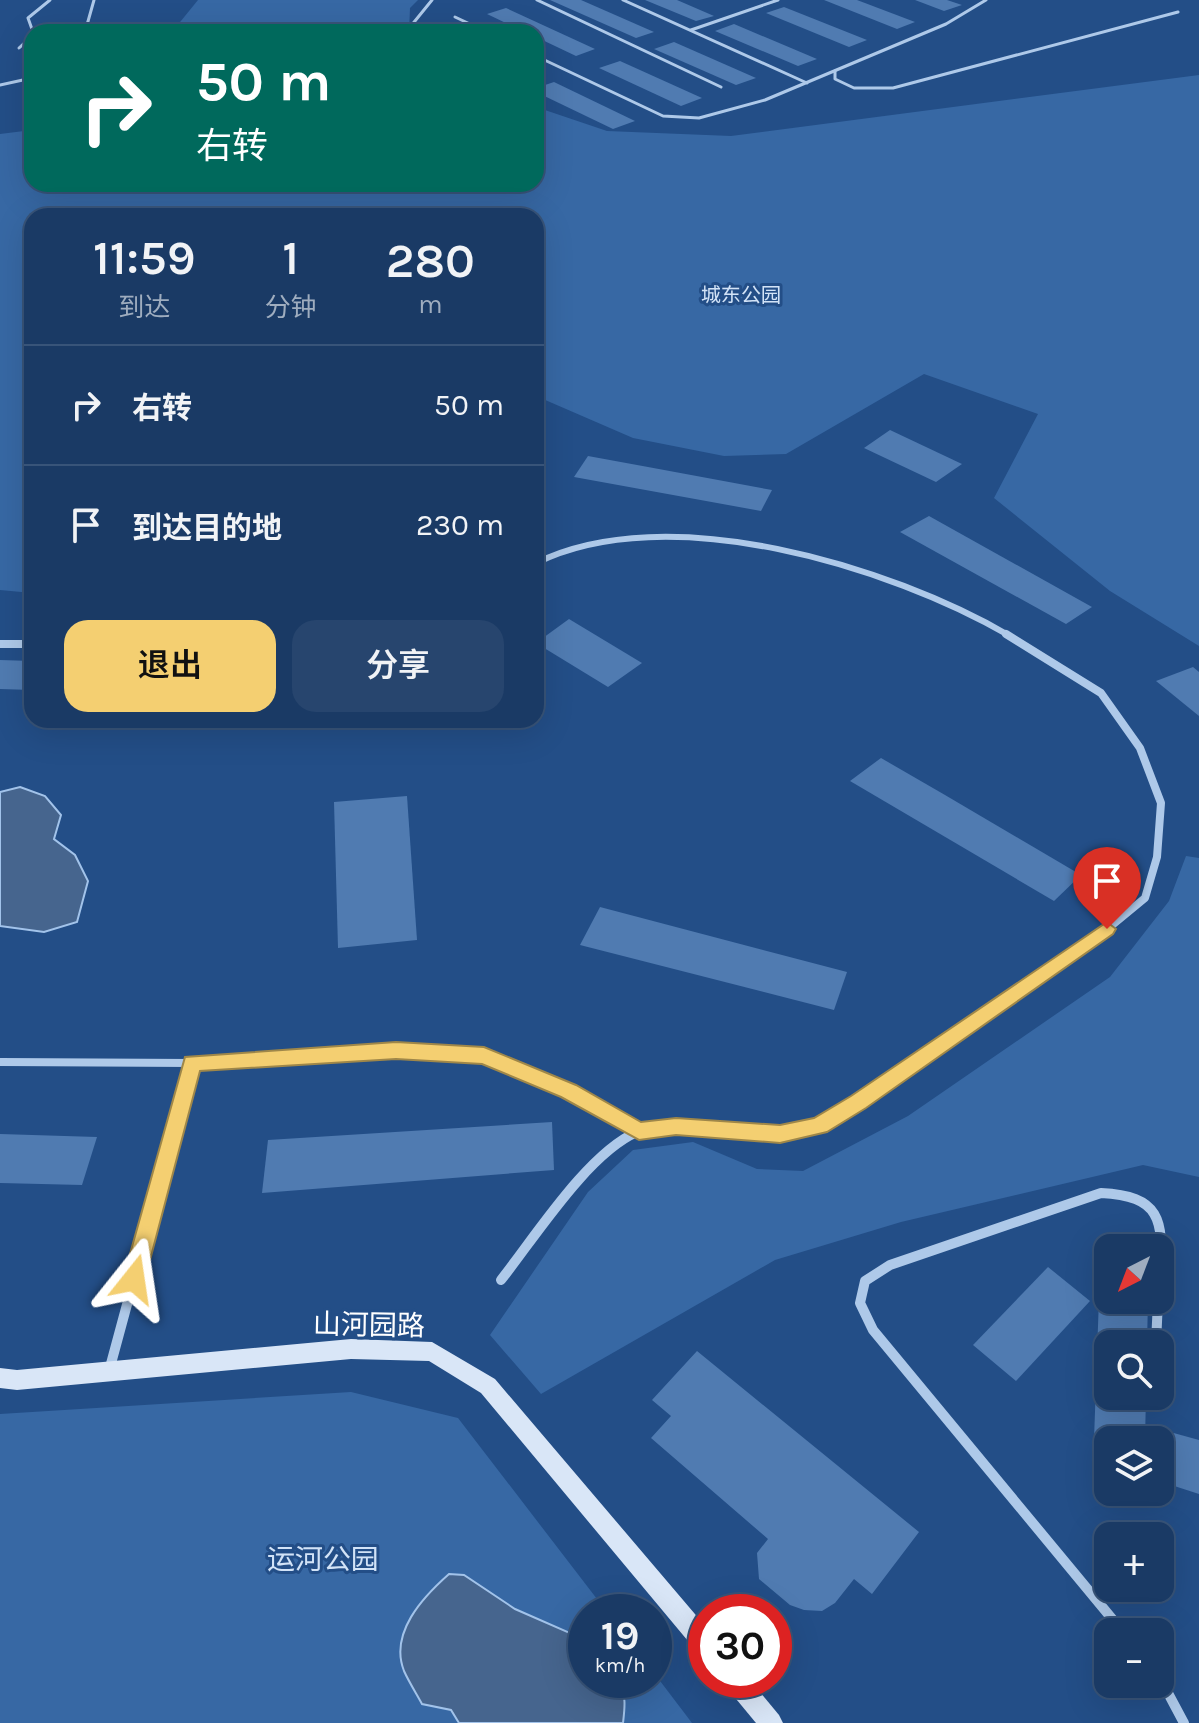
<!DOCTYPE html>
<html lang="zh">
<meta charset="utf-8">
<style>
:root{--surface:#1a3a65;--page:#27456e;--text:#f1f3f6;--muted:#9fadbf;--line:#385479;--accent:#f4cf71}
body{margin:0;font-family:Karla,"Noto Sans SC",sans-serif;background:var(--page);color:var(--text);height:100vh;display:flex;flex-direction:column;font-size:30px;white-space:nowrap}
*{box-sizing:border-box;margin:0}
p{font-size:26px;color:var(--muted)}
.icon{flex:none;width:44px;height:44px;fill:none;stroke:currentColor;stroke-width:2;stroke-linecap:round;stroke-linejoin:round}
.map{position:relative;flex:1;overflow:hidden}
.details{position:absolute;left:24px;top:208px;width:520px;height:520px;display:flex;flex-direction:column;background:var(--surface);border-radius:24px;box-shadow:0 8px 32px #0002,0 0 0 2px var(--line)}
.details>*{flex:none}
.guide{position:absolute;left:24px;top:24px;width:520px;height:168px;border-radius:24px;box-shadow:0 8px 32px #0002,0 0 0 2px var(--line);background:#00695c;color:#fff;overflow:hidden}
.needle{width:52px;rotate:222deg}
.buttons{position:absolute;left:1094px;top:1234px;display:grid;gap:16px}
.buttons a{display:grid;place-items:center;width:80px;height:80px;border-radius:16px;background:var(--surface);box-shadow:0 8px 32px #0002,0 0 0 2px var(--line);font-size:40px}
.speed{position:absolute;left:568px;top:1594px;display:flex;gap:16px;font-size:40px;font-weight:700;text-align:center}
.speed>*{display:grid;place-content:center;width:104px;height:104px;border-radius:50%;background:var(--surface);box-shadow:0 8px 32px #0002,0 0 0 2px var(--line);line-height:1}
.speed small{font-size:20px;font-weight:400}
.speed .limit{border:12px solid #d22;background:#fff;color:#111}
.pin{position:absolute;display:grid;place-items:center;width:68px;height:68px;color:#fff;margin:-82px -34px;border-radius:50% 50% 50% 0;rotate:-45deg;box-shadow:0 0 8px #0007}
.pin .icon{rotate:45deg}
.me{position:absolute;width:88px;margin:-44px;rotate:15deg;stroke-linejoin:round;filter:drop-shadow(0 0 6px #0008)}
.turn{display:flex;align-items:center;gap:28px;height:168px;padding:0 40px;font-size:36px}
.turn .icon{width:104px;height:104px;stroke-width:2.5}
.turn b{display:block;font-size:56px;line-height:68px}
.eta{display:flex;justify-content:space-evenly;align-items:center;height:136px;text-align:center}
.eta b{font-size:48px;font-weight:600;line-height:56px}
.primary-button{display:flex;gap:16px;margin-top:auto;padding:16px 40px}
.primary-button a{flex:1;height:92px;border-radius:24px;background:var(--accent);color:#111;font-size:32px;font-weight:600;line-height:92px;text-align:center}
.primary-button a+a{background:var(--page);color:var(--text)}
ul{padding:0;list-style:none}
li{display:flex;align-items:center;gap:24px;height:120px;padding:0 40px;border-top:2px solid var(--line)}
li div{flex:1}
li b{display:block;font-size:30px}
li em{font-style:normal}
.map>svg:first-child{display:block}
.green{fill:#3768a4}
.water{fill:#46658e;stroke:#a2c3ea;stroke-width:2}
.building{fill:#507bb1}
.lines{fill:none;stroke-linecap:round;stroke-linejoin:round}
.lane{stroke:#aec9e9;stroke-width:3}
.street-far2{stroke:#aec9e9;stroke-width:6}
.street-far1{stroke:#aec9e9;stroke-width:8}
.street{stroke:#aec9e9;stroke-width:10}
.secondary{fill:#d9e6f7;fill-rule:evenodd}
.route{fill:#f4cf71;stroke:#9f8749;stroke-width:2}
.labels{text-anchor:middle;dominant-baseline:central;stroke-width:6;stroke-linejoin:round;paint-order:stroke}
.far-park-label{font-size:20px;fill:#d2e3f7;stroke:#234e87}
.near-street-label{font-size:28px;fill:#fff;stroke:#234e87}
.near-park-label{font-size:28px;fill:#d2e3f7;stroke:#234e87}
</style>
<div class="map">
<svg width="1199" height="1723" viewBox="0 0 1199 1723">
<rect width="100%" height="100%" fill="#234e87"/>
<!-- green -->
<g class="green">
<path d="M 198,0 L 418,0 L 410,8 L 409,32 L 172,32 Z"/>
<path d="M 1199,75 L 1199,646 L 1110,591 L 994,498 L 1038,414 L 924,374 L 786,454 L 724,456 L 633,438 L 536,396 L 536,216 L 32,216 L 32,593 L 0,590 L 0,134 L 32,130 L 32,184 L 536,184 L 536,107 L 607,131 L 731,136 Z"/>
<path d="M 1186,856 L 1199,858 L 1199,1177 L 1143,1165 L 901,1222 L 775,1260 L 541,1394 L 490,1335 L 588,1192 L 633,1150 L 693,1142 L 757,1169 L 803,1171 L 908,1116 L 1110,977 L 1169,901 Z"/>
<path d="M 351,1392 L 458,1418 L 607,1612 L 586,1612 L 586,1680 L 654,1680 L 654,1673 L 692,1723 L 0,1723 L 0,1414 Z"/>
</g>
<!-- water -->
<g class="water">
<path d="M 20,787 L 45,796 L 61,815 L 54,839 L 75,855 L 88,881 L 77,922 L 44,932 L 0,926 L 0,792 Z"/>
<path d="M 449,1574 L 464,1575 L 515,1609 L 570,1633 L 586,1646 L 586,1680 L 616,1680 C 627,1694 625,1706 623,1723 L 459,1723 L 451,1710 L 422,1704 C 416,1693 409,1682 404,1671 C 389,1633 423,1597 449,1574 Z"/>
</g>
<!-- building -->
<g class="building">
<path d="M 550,0 L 581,0 L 654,32 L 636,38 Z"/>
<path d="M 645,0 L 677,0 L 714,16 L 696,21 Z"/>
<path d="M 824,0 L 857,0 L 915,22 L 897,29 Z"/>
<path d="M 915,0 L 947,0 L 962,5 L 944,11 Z"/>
<path d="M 784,7 L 867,40 L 849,47 L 766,13 Z"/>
<path d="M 506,8 L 595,49 L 576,56 L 536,37 L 536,32 L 525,32 L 487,14 Z"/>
<path d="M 734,24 L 817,59 L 798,66 L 715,31 Z"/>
<path d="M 674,42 L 756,78 L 736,85 L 654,49 Z"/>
<path d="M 620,61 L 702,98 L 681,106 L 599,68 Z"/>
<path d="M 554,82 L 635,121 L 613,129 L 536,92 L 536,88 Z"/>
<path d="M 890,430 L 962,464 L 936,482 L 864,448 Z"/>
<path d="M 588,456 L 648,467 L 772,490 L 761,511 L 574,477 Z"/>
<path d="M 929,516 L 1092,607 L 1066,624 L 900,532 Z"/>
<path d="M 569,619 L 642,663 L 608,687 L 536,643 Z"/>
<path d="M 0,660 L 32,661 L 32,690 L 0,689 Z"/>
<path d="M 1193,667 L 1199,672 L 1199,716 L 1156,681 Z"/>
<path d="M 881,758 L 945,795 L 1081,875 L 1054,901 L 850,781 Z"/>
<path d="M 407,796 L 417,940 L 338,948 L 334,802 Z"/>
<path d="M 600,907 L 847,972 L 834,1010 L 580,945 Z"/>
<path d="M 552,1122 L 554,1170 L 262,1193 L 268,1140 Z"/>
<path d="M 0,1134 L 97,1137 L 82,1185 L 0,1183 Z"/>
<path d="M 1101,1241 L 1130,1247 L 1108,1248 L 1108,1300 L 1148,1300 L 1147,1344 L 1108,1344 L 1108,1396 L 1146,1396 L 1145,1440 L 1108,1440 L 1108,1472 L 1093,1468 Z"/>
<path d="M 1048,1267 L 1090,1301 L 1016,1381 L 973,1345 Z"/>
<path d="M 697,1351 L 919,1532 L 872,1594 L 854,1579 L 835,1603 L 822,1611 L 804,1610 L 790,1605 L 759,1579 L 757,1553 L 768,1539 L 651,1438 L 671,1416 L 652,1400 Z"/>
<path d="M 1170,1432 L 1199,1440 L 1199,1494 L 1165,1483 Z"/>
</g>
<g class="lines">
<!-- lane -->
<g class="lane">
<path d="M 537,0 L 721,87"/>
<path d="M 623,0 L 807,83"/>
<path d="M 455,17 L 487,32"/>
<path d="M 691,30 L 778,0"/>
<path d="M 33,32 L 28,18 L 50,0"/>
<path d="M 85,32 L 94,0"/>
<path d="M 406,32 L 432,0"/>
<path d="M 19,48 L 32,36"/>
<path d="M 536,56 L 663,116 L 699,118 L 765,100 L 946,24 L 986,0"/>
<path d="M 835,71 L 835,79 L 854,88 L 893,88 L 1178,12"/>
<path d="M 0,85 L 32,78"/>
</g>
<!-- street-far2 -->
<path class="street-far2" d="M 536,563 C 667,498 890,566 1010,636"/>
<!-- street-far1 -->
<g class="street-far1">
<path d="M 0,644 L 32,644"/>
<path d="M 0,1062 L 192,1063 L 396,1051 L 484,1055 L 569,1091 L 597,1107"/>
<path d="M 180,1107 L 192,1063"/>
<path d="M 847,1107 L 1088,945 L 1145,898 L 1157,857 L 1161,803 L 1140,748 L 1101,693 L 1006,634"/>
</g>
<!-- street -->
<g class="street">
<path d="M 594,1105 L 639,1131"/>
<path d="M 501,1280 C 535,1237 588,1153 637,1132 C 689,1110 765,1150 820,1126 C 830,1121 840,1112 850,1105"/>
<path d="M 1156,1344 L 1158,1300"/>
<path d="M 109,1371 L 181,1105"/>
<path d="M 1123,1632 L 873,1330 L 860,1303 L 865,1281 L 890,1265 L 1101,1193 C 1160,1196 1164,1219 1160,1273"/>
<path d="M 1160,1678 L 1184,1723"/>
</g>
<!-- secondary -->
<g class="secondary">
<path d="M 351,1339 L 432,1342 L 495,1379 L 706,1627 L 706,1657 L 698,1653 L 481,1393 L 429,1361 L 351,1359 L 17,1390 L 0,1388 L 0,1368 L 17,1370 Z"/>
<path d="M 723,1680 L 750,1680 L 779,1715 L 783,1723 L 756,1723 L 727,1688 Z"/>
</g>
</g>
<!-- route -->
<path class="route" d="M 1107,922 L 1116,929 L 1113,934 L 866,1108 L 827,1132 L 780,1143 L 676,1135 L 639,1140 L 561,1097 L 482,1064 L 396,1059 L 200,1071 L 145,1279 L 142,1286 L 134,1289 L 126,1286 L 123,1279 L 185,1057 L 396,1042 L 484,1047 L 576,1085 L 641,1122 L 676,1118 L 780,1125 L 814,1118 L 851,1096 Z"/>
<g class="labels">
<!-- far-park labels -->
<g class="far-park-label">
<text x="741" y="295">城东公园</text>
</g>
<!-- near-street labels -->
<g class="near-street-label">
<text transform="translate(369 1325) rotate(1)">山河园路</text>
</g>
<!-- near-park labels -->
<g class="near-park-label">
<text x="323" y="1559">运河公园</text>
</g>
</g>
</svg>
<div class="buttons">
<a><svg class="needle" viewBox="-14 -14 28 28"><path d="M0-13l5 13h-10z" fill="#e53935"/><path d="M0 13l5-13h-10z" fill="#9fadbf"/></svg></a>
<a><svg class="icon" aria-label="search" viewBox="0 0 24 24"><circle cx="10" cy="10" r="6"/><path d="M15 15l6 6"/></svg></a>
<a><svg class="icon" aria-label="layers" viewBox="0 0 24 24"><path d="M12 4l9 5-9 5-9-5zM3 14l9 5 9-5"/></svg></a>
<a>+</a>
<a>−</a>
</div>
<div class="speed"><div>19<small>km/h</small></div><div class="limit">30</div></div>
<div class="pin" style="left:1107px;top:929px;background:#d93025"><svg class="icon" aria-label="arrive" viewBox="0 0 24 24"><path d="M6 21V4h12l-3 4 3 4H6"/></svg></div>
<svg class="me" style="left:134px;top:1279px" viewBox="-20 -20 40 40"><path d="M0-17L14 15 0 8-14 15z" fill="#f4cf71" stroke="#fff" stroke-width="4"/></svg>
<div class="guide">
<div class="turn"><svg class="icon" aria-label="right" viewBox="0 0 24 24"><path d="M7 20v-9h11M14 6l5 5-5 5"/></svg><div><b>50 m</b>右转</div></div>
</div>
<section class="details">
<div class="eta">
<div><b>11:59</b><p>到达</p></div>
<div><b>1</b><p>分钟</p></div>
<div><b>280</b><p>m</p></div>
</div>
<ul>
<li><svg class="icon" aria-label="right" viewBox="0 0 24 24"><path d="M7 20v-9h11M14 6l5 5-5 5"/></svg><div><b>右转</b></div><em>50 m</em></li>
<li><svg class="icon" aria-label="arrive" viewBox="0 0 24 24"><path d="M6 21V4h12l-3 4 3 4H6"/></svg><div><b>到达目的地</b></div><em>230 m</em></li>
</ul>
<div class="primary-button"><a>退出</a><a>分享</a></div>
</section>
</div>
